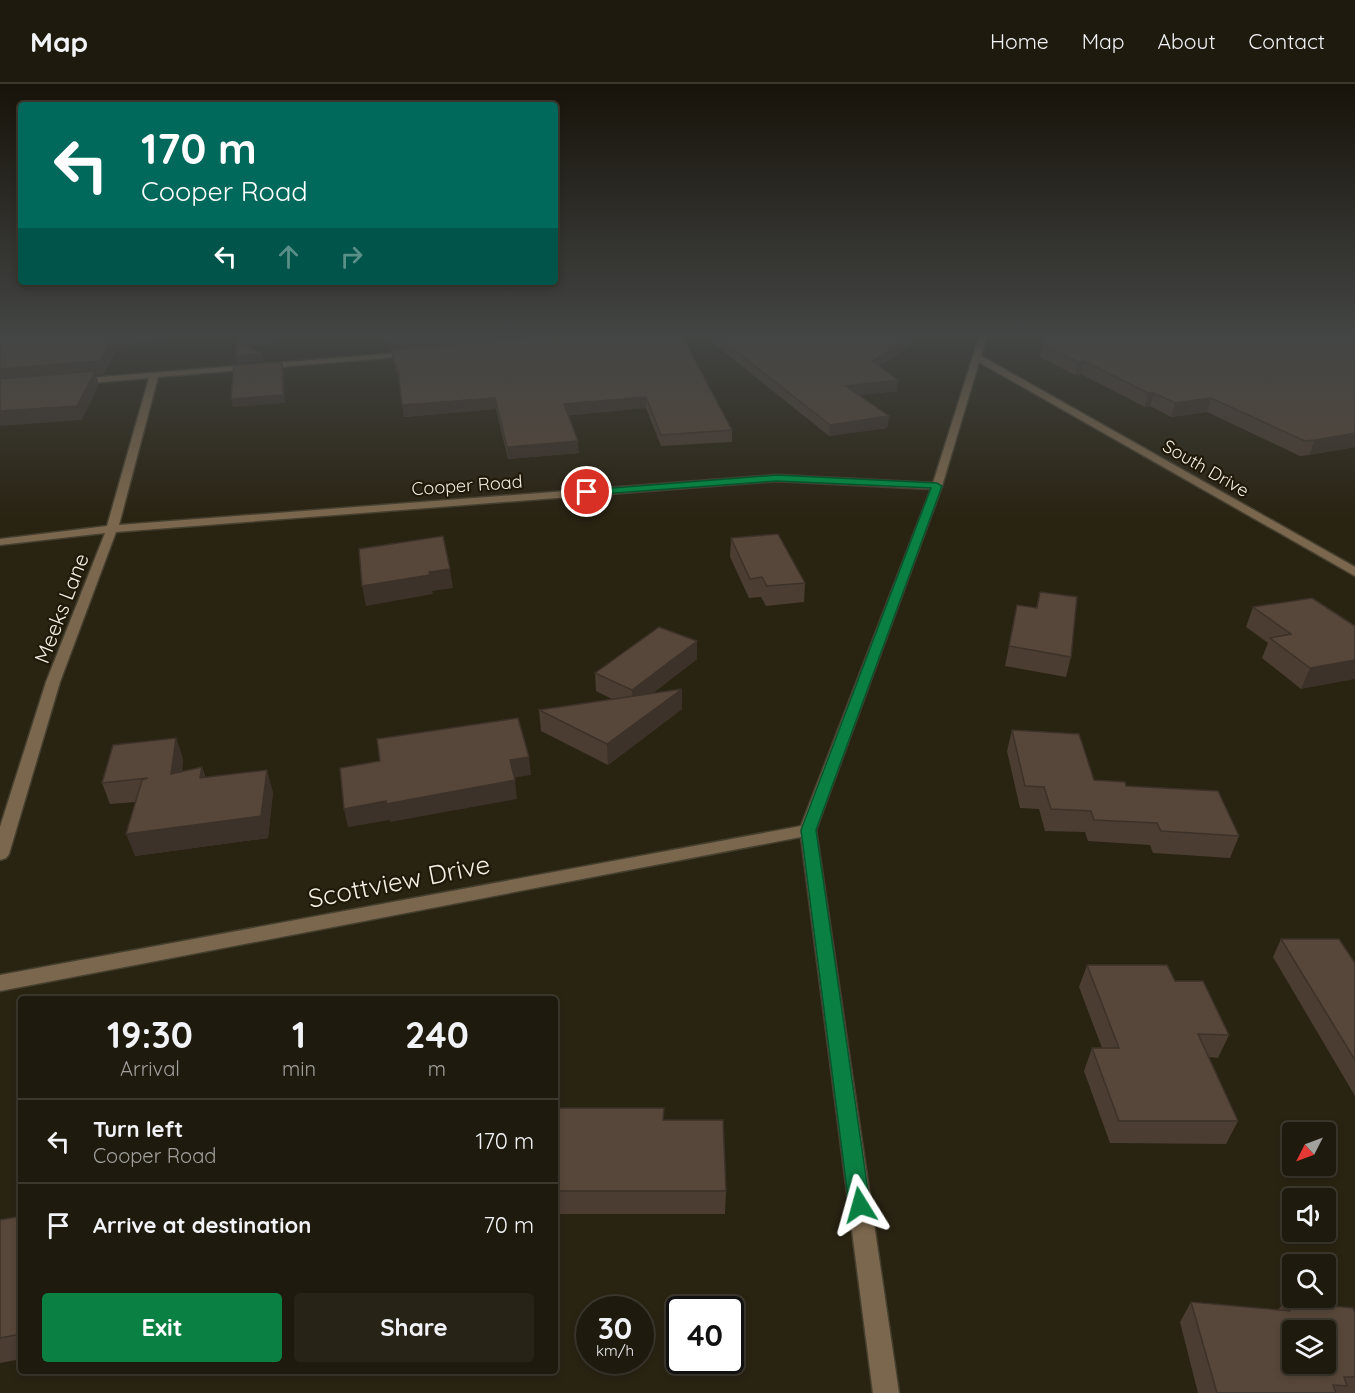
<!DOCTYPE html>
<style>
:root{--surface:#1f1a0e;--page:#272317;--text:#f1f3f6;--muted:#a1a19e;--line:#3c382e;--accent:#0b8043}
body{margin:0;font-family:Quicksand,sans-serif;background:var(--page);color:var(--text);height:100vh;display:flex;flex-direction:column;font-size:22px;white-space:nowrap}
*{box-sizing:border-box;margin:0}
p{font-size:20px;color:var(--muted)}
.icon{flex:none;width:33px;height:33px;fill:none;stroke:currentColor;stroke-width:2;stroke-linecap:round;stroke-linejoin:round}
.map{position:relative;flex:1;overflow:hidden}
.panel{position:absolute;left:18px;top:912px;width:540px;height:378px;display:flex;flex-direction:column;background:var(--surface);border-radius:6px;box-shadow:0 3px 9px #0003,0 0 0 2px var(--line)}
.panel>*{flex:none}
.top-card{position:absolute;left:18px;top:18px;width:540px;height:183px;border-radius:6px;box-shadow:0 3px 9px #0003,0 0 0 2px var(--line);background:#00695c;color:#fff;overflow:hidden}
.needle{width:39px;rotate:228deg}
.fabs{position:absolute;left:1282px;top:1038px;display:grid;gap:12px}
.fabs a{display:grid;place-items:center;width:54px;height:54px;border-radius:6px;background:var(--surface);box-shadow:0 3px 9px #0003,0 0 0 2px var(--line);font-size:30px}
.speed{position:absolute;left:576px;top:1212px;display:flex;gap:12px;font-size:30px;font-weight:700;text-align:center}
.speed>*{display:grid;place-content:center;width:78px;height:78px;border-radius:50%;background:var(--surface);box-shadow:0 3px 9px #0003,0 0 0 2px var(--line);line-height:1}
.speed small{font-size:15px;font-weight:400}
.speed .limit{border:3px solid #111;border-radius:9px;background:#fff;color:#111}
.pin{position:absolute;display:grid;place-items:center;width:51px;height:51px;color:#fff;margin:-26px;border:3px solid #fff;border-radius:50%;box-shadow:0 2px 6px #0007}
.me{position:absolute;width:66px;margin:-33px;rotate:352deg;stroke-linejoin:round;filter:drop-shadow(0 0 4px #0008)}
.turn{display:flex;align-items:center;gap:21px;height:126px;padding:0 24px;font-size:27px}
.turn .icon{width:78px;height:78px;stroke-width:2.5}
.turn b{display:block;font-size:42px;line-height:51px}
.lanes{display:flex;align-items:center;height:57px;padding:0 24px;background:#0003;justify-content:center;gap:30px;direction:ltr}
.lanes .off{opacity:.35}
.eta{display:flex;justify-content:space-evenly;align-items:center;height:102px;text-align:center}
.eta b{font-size:36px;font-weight:700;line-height:42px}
.action{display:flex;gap:12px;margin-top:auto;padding:12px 24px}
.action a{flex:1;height:69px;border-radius:6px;background:var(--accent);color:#fff;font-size:24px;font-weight:700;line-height:69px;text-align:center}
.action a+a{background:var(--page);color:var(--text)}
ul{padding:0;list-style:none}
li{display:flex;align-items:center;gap:18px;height:84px;padding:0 24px;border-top:2px solid var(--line)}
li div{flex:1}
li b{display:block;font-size:22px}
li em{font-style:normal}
header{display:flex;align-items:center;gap:36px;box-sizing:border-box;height:84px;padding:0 30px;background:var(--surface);border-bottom:2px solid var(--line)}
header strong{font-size:28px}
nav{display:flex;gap:33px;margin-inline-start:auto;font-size:21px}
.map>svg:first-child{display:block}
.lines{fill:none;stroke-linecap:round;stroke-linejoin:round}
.minor-casing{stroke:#453f2f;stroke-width:3}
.minor{fill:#7b674d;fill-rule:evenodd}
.wall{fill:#4b3d32}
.shaded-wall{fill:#3d3229}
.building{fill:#57473a;stroke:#3d3229;stroke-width:1.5;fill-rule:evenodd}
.route{fill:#0b8043;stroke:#07532c;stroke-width:1.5}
.labels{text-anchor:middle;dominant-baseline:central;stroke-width:4.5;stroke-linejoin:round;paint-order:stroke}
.far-street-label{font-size:18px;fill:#f2eee3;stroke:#201909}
.street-label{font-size:21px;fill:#f2eee3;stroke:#201909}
.near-street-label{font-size:26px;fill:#f2eee3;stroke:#201909}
</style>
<header>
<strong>Map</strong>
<nav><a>Home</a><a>Map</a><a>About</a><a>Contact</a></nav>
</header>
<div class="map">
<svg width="1355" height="1309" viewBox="0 0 1355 1309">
<rect width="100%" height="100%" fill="#292312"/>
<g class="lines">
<!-- minor casing -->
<g class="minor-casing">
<path id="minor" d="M 980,250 L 988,250 L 981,272 L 1355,483 L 1355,492 L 979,278 L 942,402 L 816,746 L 899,1309 L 873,1309 L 801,753 L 0,907 L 0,891 L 801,742 L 931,405 L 777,397 L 116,448 L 60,598 L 9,770 L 6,774 L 0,776 L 0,743 L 46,598 L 105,449 L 0,461 L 0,455 L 107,442 L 149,294 L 79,300 L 76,299 L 76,295 L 411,268 L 415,270 L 411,272 L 158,293 L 119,441 L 777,391 L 933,399 Z"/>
</g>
<!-- minor -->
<use href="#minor" class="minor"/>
</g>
<!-- wall -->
<g class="wall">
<path d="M 384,250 L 681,250 L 732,346 L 732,358 L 661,362 L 646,324 L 568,331 L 579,369 L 508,375 L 496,325 L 404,333 L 399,295 L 393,276 L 391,267 L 390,267 Z"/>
<path d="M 702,250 L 914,250 L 913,260 L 879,282 L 897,307 L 860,311 L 889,332 L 887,344 L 829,352 Z"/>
<path d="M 1355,250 L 1355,363 L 1309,371 L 1300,372 L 1207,328 L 1171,333 L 1150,322 L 1145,323 L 1081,290 L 1075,291 L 1040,273 L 1042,260 Z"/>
<path d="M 731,454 L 805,499 L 804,518 L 766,522 L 761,513 L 749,514 L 730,473 Z"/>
<path d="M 1040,508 L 1071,573 L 1066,593 L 1005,582 L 1017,521 L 1036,524 Z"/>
<path d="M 1253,523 L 1355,542 L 1301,605 L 1262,574 L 1268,559 L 1246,543 Z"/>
<path d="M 697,557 L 697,575 L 653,609 L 682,605 L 682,625 L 608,681 L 541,647 L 539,626 L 612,615 L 596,607 L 595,589 Z"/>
<path d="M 1012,646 L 1094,696 L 1126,702 L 1239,752 L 1230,774 L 1153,769 L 1150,761 L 1088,757 L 1085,748 L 1045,747 L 1039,725 L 1020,724 L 1007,667 Z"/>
<path d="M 176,654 L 183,675 L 182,688 L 202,683 L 206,694 L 273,708 L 268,754 L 135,772 L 135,718 L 110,720 L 102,699 Z"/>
<path d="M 1281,855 L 1355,879 L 1355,1012 L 1273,873 Z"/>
<path d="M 1087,881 L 1175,897 L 1229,951 L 1218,974 L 1209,973 L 1238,1037 L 1226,1060 L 1110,1059 L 1084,987 L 1092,964 L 1102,964 L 1079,903 Z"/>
<path d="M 555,1024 L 664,1036 L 726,1107 L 725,1130 L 555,1130 Z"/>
<path d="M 21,1132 L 21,1275 L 0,1279 L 0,1136 Z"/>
<path d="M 1285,1217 L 1355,1229 L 1355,1309 L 1198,1309 L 1180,1238 L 1191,1218 L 1278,1226 Z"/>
</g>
<!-- shaded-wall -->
<g class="shaded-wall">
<path d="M 123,250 L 283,250 L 283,258 L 239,262 L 237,252 L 128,260 L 126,267 L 115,268 L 104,290 L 96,291 L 99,301 L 82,336 L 0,342 L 0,285 Z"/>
<path d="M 307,250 L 381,250 L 308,256 Z"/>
<path d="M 468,250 L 594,250 L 390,267 L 388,256 Z"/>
<path d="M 914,250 L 913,260 L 871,287 L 872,277 Z"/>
<path d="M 263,270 L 264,277 L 237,279 L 236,272 Z"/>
<path d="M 1084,277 L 1081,290 L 1075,291 L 1078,278 Z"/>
<path d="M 282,280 L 284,288 L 285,319 L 233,323 L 231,315 Z"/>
<path d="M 898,296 L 897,307 L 845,313 L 846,302 Z"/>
<path d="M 1148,309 L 1154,309 L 1150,322 L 1145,323 Z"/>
<path d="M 646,313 L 646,324 L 565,332 L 564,320 Z"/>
<path d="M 495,314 L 496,325 L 404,333 L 402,321 Z"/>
<path d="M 1211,314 L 1207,328 L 1171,333 L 1175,319 Z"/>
<path d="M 889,332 L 887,344 L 829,352 L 830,341 Z"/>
<path d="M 1355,349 L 1355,363 L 1309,371 L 1315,356 Z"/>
<path d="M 578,357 L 579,369 L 508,375 L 507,363 Z"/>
<path d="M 450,485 L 453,504 L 432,507 L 433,510 L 366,522 L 362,502 Z"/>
<path d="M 697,557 L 697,575 L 632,625 L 632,606 Z"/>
<path d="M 1355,576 L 1355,595 L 1301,605 L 1310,584 Z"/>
<path d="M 682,605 L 682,625 L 608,681 L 607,660 Z"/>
<path d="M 176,654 L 183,675 L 178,712 L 171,690 Z"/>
<path d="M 529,673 L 531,691 L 512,694 L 510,676 Z"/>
<path d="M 202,683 L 209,705 L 200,694 Z"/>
<path d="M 267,686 L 273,708 L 268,754 L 135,772 L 126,750 Z"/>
<path d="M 515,696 L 517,715 L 390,738 L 390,736 L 348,743 L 344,725 Z"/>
</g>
<!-- building -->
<g class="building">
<path d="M 0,250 L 123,250 L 122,255 L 111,255 L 100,277 L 0,285 Z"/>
<path d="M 386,250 L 468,250 L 388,256 Z"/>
<path d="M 578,250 L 681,250 L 732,346 L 661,351 L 646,313 L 564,320 L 578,357 L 507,363 L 495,314 L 402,321 L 398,286 L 391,265 Z"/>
<path d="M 714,250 L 914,250 L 872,277 L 898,296 L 846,302 L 889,332 L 830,341 Z"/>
<path d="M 1046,250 L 1355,250 L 1355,349 L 1315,356 L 1305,357 L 1211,314 L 1175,319 L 1154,309 L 1148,309 L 1084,277 L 1078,278 L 1042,260 Z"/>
<path d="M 237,256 L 263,270 L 236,272 Z"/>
<path d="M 277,278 L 282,280 L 283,311 L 231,315 L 234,281 Z"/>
<path d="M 95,287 L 77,322 L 0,327 L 0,295 Z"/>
<path d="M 778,450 L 805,499 L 767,502 L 762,493 L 750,495 L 731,454 Z"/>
<path d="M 443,452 L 450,485 L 429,488 L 430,491 L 362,502 L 359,465 Z"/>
<path d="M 1040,508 L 1077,513 L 1071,573 L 1009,562 L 1017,521 L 1037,524 Z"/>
<path d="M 1312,514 L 1355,542 L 1355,576 L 1310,584 L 1270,554 L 1291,550 L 1253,523 Z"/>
<path d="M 659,543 L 697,557 L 632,606 L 595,589 Z"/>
<path d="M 682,605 L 607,660 L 539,626 Z"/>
<path d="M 518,634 L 529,673 L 510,676 L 515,696 L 386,720 L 386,717 L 344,725 L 340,684 L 380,677 L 377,655 Z"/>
<path d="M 1012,646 L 1079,650 L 1094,696 L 1125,698 L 1126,702 L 1218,707 L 1239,752 L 1161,747 L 1157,739 L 1094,736 L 1091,727 L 1051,725 L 1044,703 L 1025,702 Z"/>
<path d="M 176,654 L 171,690 L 202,683 L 200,694 L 267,686 L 261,732 L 126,750 L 142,696 L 148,694 L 102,699 L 113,661 Z"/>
<path d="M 1281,855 L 1339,855 L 1355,879 L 1355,976 Z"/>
<path d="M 1087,881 L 1167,881 L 1175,897 L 1203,897 L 1229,951 L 1198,950 L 1238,1037 L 1119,1037 L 1092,964 L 1119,964 Z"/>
<path d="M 555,1024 L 664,1024 L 663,1036 L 723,1036 L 726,1107 L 555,1107 Z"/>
<path d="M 21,1132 L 21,1250 L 0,1254 L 0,1136 Z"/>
<path d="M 1285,1217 L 1353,1224 L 1355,1229 L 1355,1293 L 1344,1293 L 1347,1302 L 1333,1301 L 1336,1309 L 1217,1309 L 1191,1218 L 1290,1227 ZM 1293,1246 L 1326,1246 L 1326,1280 L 1293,1280 Z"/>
</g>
<!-- sky -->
<linearGradient id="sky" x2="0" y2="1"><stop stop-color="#17130a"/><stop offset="0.58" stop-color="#434544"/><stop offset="1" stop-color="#434544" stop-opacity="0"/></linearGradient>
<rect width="1355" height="433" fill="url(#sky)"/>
<!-- route -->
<path class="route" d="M 777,391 L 937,399 L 942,402 L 816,746 L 870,1121 L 867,1128 L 860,1131 L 852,1128 L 849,1121 L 801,746 L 931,404 L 777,397 L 587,411 L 583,408 L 587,406 Z"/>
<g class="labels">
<!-- far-street labels -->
<g class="far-street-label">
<text transform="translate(1206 384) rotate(30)">South Drive</text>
<text transform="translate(467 401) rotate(-4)">Cooper Road</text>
</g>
<!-- street labels -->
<g class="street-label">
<text transform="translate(61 524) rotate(-69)">Meeks Lane</text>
</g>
<!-- near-street labels -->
<g class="near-street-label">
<text transform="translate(399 797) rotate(-11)">Scottview Drive</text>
</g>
</g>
</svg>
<div class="fabs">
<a><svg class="needle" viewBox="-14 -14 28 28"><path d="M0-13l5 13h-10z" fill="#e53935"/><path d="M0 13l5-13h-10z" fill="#a1a19e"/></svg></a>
<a><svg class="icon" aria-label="sound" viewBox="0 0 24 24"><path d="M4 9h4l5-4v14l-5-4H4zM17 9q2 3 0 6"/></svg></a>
<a><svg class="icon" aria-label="search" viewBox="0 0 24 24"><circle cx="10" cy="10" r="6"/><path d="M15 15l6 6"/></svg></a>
<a><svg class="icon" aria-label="layers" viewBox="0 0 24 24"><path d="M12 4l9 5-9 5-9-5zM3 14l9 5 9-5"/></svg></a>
</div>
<div class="speed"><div>30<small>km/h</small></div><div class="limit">40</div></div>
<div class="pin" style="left:587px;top:408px;background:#d93025"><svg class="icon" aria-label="arrive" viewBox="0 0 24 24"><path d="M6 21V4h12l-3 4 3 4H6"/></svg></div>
<svg class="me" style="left:860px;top:1121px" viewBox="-20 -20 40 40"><path d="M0-17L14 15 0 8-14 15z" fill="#0b8043" stroke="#fff" stroke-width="4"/></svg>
<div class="top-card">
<div class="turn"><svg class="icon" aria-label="left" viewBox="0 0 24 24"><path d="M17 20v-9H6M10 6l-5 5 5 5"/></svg><div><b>170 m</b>Cooper Road</div></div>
<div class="lanes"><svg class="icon" aria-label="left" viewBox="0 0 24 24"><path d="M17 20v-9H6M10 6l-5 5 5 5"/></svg><svg class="icon off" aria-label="ahead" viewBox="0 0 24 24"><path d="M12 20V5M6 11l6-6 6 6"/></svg><svg class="icon off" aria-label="right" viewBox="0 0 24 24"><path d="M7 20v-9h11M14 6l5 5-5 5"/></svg></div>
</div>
<section class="panel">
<div class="eta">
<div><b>19:30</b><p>Arrival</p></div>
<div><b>1</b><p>min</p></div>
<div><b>240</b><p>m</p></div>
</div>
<ul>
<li><svg class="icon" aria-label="left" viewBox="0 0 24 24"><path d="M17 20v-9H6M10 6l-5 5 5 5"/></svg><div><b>Turn left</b><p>Cooper Road</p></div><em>170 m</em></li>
<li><svg class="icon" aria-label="arrive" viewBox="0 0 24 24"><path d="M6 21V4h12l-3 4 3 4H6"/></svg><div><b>Arrive at destination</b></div><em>70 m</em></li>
</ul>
<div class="action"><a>Exit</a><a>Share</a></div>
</section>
</div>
